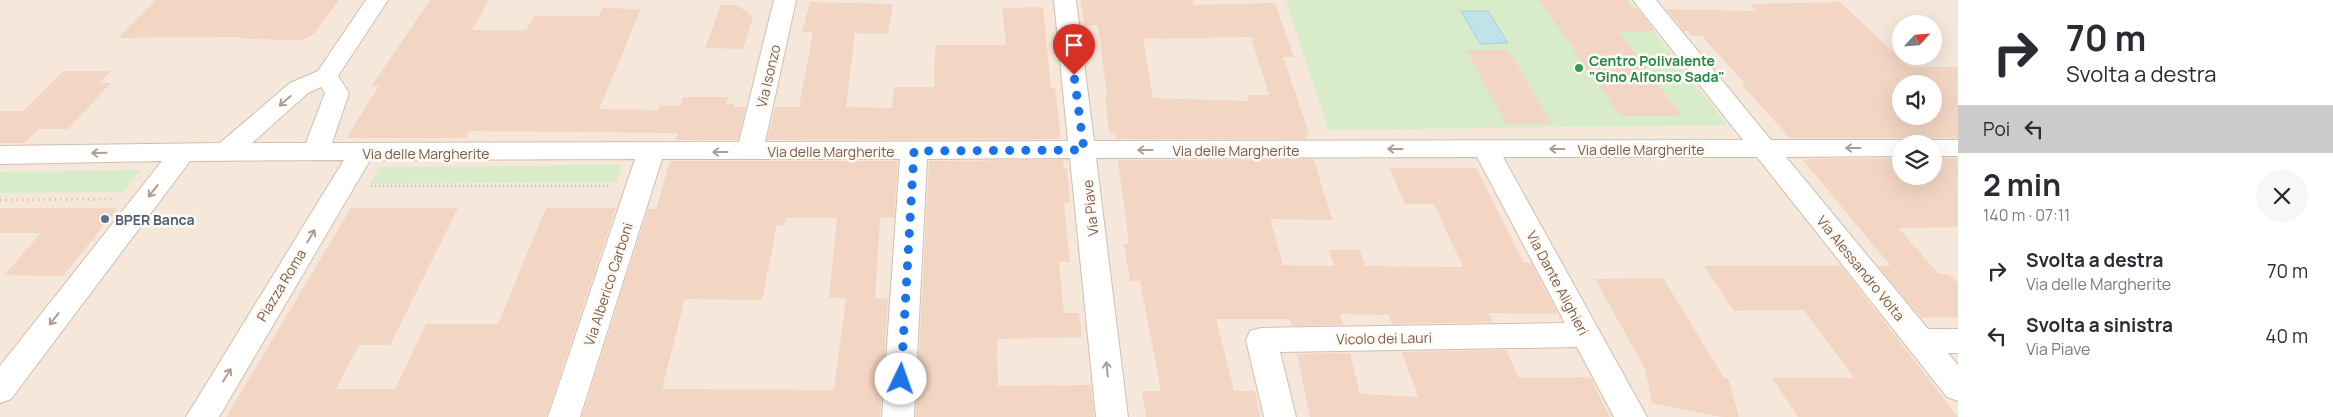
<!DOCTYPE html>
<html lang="it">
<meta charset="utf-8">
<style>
:root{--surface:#fff;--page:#f7f7f7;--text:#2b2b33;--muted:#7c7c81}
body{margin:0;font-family:Manrope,sans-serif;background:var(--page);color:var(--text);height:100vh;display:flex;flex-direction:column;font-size:19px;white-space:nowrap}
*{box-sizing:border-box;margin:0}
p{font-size:16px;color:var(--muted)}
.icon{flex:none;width:28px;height:28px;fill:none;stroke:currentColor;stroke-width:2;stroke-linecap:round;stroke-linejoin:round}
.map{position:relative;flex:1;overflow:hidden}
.side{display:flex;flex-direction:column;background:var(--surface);width:375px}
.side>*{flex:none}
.top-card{background:#fff;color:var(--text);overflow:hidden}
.needle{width:32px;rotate:64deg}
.fabs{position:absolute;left:1892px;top:15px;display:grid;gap:10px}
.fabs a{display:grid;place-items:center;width:50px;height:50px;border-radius:50%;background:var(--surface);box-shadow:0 5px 20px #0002;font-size:25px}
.pin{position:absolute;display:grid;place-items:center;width:42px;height:42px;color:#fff;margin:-51px -21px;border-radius:50% 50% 50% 0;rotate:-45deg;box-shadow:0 0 5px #0007}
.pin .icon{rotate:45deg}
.me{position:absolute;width:55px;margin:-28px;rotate:3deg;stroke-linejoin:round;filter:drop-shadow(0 0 4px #0008)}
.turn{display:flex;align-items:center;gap:18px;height:105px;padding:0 25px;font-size:22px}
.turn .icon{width:65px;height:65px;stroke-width:2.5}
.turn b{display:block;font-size:35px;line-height:42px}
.then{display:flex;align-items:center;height:48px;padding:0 25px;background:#0003;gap:10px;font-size:19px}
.round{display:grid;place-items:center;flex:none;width:52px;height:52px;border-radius:26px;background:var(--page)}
.summary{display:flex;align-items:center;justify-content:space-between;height:85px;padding:0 25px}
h1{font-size:30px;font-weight:700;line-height:38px}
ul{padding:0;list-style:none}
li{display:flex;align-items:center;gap:15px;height:65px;padding:0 25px}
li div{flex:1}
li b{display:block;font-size:19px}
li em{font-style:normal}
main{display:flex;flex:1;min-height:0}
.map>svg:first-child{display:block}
.residential{fill:#f5e8da;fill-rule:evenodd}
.green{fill:#d8ecc9}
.water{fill:#bfe3e8;stroke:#a5d3da}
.building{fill:#f3d5c3;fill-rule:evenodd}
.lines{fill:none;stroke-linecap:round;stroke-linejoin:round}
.minor-casing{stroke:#d1beb0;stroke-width:2}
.path-far1{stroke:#d9b8a5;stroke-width:2.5;stroke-dasharray:1 3;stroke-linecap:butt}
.path{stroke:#d9b8a5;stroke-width:3;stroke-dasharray:1 4.5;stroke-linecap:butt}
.minor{fill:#fff;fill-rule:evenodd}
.oneway{stroke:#af9d94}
.route{stroke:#1a73e8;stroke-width:9;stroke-dasharray:0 16.2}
.leisure-dot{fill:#2e9e5b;stroke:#fffaf3;stroke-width:2}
.service-dot{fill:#5c6f8a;stroke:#fffaf3;stroke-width:2}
.labels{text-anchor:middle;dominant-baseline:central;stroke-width:5;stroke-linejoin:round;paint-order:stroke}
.leisure-label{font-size:14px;font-weight:bold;fill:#27864d;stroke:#fffaf3;text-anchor:start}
.street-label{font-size:14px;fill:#7a5c4d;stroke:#fffaf3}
.service-label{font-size:14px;font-weight:bold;fill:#4e5e75;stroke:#fffaf3;text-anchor:start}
</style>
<main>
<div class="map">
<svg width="1958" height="417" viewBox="0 0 1958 417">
<rect width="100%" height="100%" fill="#fdf6ec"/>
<!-- residential -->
<path class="residential" d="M 0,0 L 1958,0 L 1958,417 L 0,417 ZM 1901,24 L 1934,24 L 1934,56 L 1901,56 ZM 1901,84 L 1934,84 L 1934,116 L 1901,116 ZM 1901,144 L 1934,144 L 1934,176 L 1901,176 Z"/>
<!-- green -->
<g class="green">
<path d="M 1286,0 L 1629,0 L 1727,125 L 1328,130 Z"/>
<path d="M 622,165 L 617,182 L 370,184 L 379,167 Z"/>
<path d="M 141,170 L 123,192 L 0,193 L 0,172 Z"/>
</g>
<!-- water -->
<path class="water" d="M 1461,11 L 1488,11 L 1508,43 L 1480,44 Z"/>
<!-- building -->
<g class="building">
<path d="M 156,0 L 339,0 L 314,34 L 303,40 L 240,39 L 242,37 L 118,38 Z"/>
<path d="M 430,0 L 489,0 L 472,30 L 526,30 L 534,16 L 599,16 L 602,8 L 641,9 L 599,109 L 658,110 L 660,106 L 680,106 L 683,97 L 728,97 L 726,104 L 734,104 L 733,107 L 746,107 L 738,140 L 676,140 L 678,133 L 469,131 L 466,138 L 346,138 L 379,86 L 371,87 Z"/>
<path d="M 1080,0 L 1193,0 L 1194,5 L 1275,3 L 1294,57 L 1283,57 L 1309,133 L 1306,133 L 1307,139 L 1116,139 L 1115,133 L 1109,133 L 1105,94 L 1107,94 L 1098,25 L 1085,25 ZM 1251,37 L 1269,95 L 1247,95 L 1248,101 L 1153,98 L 1143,39 Z"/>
<path d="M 1539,0 L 1626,0 L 1632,8 L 1637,8 L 1655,31 L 1618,31 L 1682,116 L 1620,116 Z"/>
<path d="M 810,2 L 893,4 L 888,34 L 855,33 L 846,107 L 892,108 L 894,87 L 934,87 L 935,45 L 1006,45 L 1002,8 L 1043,7 L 1051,88 L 1055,88 L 1061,139 L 767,140 L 775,107 L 799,107 L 813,32 L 802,32 Z"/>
<path d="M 1840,2 L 1909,67 L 1958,67 L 1958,138 L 1934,138 L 1922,144 L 1913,144 L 1910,140 L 1901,138 L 1790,138 L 1742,85 L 1746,85 L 1702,36 L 1692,36 L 1688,31 L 1684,31 L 1666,9 L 1757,11 L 1750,4 ZM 1901,84 L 1934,84 L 1934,116 L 1901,116 Z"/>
<path d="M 721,5 L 737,5 L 753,17 L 743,49 L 705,48 Z"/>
<path d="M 1466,50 L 1508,50 L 1552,124 L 1506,124 Z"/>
<path d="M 63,71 L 111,71 L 99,83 L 111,83 L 68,129 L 39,129 L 24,143 L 0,143 L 0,111 L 23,111 Z"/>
<path d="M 1901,158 L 1901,176 L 1934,176 L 1934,158 L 1958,158 L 1958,227 L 1898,228 L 1939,274 L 1949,274 L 1958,283 L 1958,317 L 1921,318 L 1878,266 L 1890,266 L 1889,264 L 1803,160 L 1810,161 L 1809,159 Z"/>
<path d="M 1314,159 L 1332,220 L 1270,219 L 1283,265 L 1334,266 L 1329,250 L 1360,250 L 1365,266 L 1463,267 L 1434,204 L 1405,204 L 1389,168 L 1476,168 L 1524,263 L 1531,263 L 1558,314 L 1489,313 L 1493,322 L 1392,324 L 1389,315 L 1340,314 L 1343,325 L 1292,326 L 1290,319 L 1216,319 L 1234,391 L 1255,391 L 1260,417 L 1146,417 L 1142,391 L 1161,391 L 1140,281 L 1130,281 L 1124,244 L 1129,244 L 1118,160 Z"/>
<path d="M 1063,160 L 1064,168 L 1067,168 L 1070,203 L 1064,203 L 1070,262 L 1059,262 L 1064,313 L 1079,313 L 1082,337 L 997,339 L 998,386 L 1091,385 L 1094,417 L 916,417 L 929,161 Z"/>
<path d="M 670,161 L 898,161 L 894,218 L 880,218 L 875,299 L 888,298 L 880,417 L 582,417 L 648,209 L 656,209 ZM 786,218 L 837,218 L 829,298 L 846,298 L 834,390 L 662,389 L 685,299 L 762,300 L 777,225 L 785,225 Z"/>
<path d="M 0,208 L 118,208 L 63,276 L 4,275 L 41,233 L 0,233 Z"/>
<path d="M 351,208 L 458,208 L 390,345 L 359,345 L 336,389 L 395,389 L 426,324 L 498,324 L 546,208 L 616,208 L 546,417 L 226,417 Z"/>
<path d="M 1704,266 L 1841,266 L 1958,417 L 1798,417 L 1772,378 L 1854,378 L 1804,310 L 1734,311 Z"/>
<path d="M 1663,278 L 1724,378 L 1728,378 L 1739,417 L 1722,417 L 1652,403 L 1645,369 L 1595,279 Z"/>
<path d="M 1506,350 L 1519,378 L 1590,377 L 1610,417 L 1310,417 L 1297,354 L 1350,353 L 1360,394 L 1418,397 L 1402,352 Z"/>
</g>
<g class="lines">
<!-- minor casing -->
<g class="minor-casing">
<g id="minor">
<path d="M 366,0 L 388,0 L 338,76 L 349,93 L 332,143 L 739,142 L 774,0 L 796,0 L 765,142 L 1068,141 L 1054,0 L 1076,0 L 1094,141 L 1743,140 L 1633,0 L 1656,0 L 1771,140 L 1901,140 L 1910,142 L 1911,144 L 1901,144 L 1901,156 L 1786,157 L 1928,329 L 1958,329 L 1958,353 L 1948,353 L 1958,365 L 1958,401 L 1947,397 L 1757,157 L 1503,157 L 1647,417 L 1614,417 L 1577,347 L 1280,352 L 1296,417 L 1264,417 L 1246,340 L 1250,331 L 1261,328 L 1565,323 L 1477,157 L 1096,158 L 1128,417 L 1096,417 L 1070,158 L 927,159 L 914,417 L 882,417 L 900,159 L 662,159 L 580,417 L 548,417 L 635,159 L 370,160 L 219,417 L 186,417 L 344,160 L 190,161 L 11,399 L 0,403 L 0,366 L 162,161 L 0,164 L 0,146 L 220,143 L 290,83 L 318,71 ZM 321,87 L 325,93 L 306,143 L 252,143 L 308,93 Z"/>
<path d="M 1934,140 L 1958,140 L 1958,156 L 1934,156 L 1934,144 L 1924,144 Z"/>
</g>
</g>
<!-- path-far1 -->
<path class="path-far1" d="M 371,186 L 610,186"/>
<!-- path -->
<path class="path" d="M 0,200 L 112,199"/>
<!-- minor -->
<use href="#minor" class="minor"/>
</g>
<!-- one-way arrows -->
<defs><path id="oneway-shaft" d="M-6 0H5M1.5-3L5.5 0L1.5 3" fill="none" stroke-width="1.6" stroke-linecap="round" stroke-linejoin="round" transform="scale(1.25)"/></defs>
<g class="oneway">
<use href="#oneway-shaft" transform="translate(285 101) rotate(139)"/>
<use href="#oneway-shaft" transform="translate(1853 148) rotate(180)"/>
<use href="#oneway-shaft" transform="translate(1395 149) rotate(180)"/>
<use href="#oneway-shaft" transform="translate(1557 149) rotate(180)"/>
<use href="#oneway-shaft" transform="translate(1145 150) rotate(180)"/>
<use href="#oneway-shaft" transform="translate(720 152) rotate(180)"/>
<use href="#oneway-shaft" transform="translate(99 153) rotate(179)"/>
<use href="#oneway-shaft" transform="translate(153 191) rotate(128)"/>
<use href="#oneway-shaft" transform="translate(311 236) rotate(-59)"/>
<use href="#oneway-shaft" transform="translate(54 319) rotate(128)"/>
<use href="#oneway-shaft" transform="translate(1107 369) rotate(-96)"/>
<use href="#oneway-shaft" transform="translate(227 375) rotate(-59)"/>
</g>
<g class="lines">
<!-- route -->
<path class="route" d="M 901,379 L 914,151 L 1084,150 L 1074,75"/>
</g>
<!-- markers -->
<circle class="leisure-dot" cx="1579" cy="68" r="5"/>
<circle class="service-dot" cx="105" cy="219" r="5"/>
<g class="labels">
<!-- leisure labels -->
<g class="leisure-label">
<text x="1589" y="60">Centro Polivalente<tspan x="1589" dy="16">"Gino Alfonso Sada"</tspan></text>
</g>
<!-- street labels -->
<g class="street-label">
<text transform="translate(768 76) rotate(-77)">Via Isonzo</text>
<text x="1641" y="149">Via delle Margherite</text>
<text x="1236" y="150">Via delle Margherite</text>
<text x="831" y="151">Via delle Margherite</text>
<text x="426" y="153">Via delle Margherite</text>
<text transform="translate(1090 208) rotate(-96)">Via Piave</text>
<text transform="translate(1861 268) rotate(51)">Via Alessandro Volta</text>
<text transform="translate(1558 283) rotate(62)">Via Dante Alighieri</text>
<text transform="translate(608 284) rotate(-72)">Via Alberico Carboni</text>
<text transform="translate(281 285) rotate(-59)">Piazza Roma</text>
<text transform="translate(1384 338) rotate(-1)">Vicolo dei Lauri</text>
</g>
<!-- service labels -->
<g class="service-label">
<text x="115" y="219">BPER Banca</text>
</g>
</g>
</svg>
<div class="fabs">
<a><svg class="needle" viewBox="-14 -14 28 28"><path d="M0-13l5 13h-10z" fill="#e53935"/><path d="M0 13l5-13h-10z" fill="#7c7c81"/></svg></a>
<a><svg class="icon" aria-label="sound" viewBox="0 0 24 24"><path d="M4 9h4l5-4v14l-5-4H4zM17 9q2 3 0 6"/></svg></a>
<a><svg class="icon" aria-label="layers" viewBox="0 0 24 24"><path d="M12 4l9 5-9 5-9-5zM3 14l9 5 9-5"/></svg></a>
</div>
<div class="pin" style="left:1074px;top:75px;background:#d93025"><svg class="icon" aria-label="arrive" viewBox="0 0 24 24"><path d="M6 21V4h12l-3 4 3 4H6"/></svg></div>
<svg class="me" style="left:901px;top:379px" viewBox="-20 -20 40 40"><circle r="19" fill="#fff"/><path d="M0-13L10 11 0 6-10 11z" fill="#1a73e8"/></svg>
</div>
<section class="side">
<div class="top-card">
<div class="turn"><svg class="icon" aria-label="right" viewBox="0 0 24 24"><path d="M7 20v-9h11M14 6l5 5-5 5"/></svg><div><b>70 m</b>Svolta a destra</div></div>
<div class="then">Poi<svg class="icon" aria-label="left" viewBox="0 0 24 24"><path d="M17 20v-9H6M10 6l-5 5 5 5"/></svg></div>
</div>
<div class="summary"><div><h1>2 min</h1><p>140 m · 07:11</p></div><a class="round"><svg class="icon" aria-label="close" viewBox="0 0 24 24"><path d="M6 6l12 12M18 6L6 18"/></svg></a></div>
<ul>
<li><svg class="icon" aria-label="right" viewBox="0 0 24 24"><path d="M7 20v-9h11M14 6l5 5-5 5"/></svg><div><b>Svolta a destra</b><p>Via delle Margherite</p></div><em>70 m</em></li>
<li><svg class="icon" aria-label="left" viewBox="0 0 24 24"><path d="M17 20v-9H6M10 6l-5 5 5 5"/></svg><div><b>Svolta a sinistra</b><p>Via Piave</p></div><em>40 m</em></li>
</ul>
</section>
</main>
